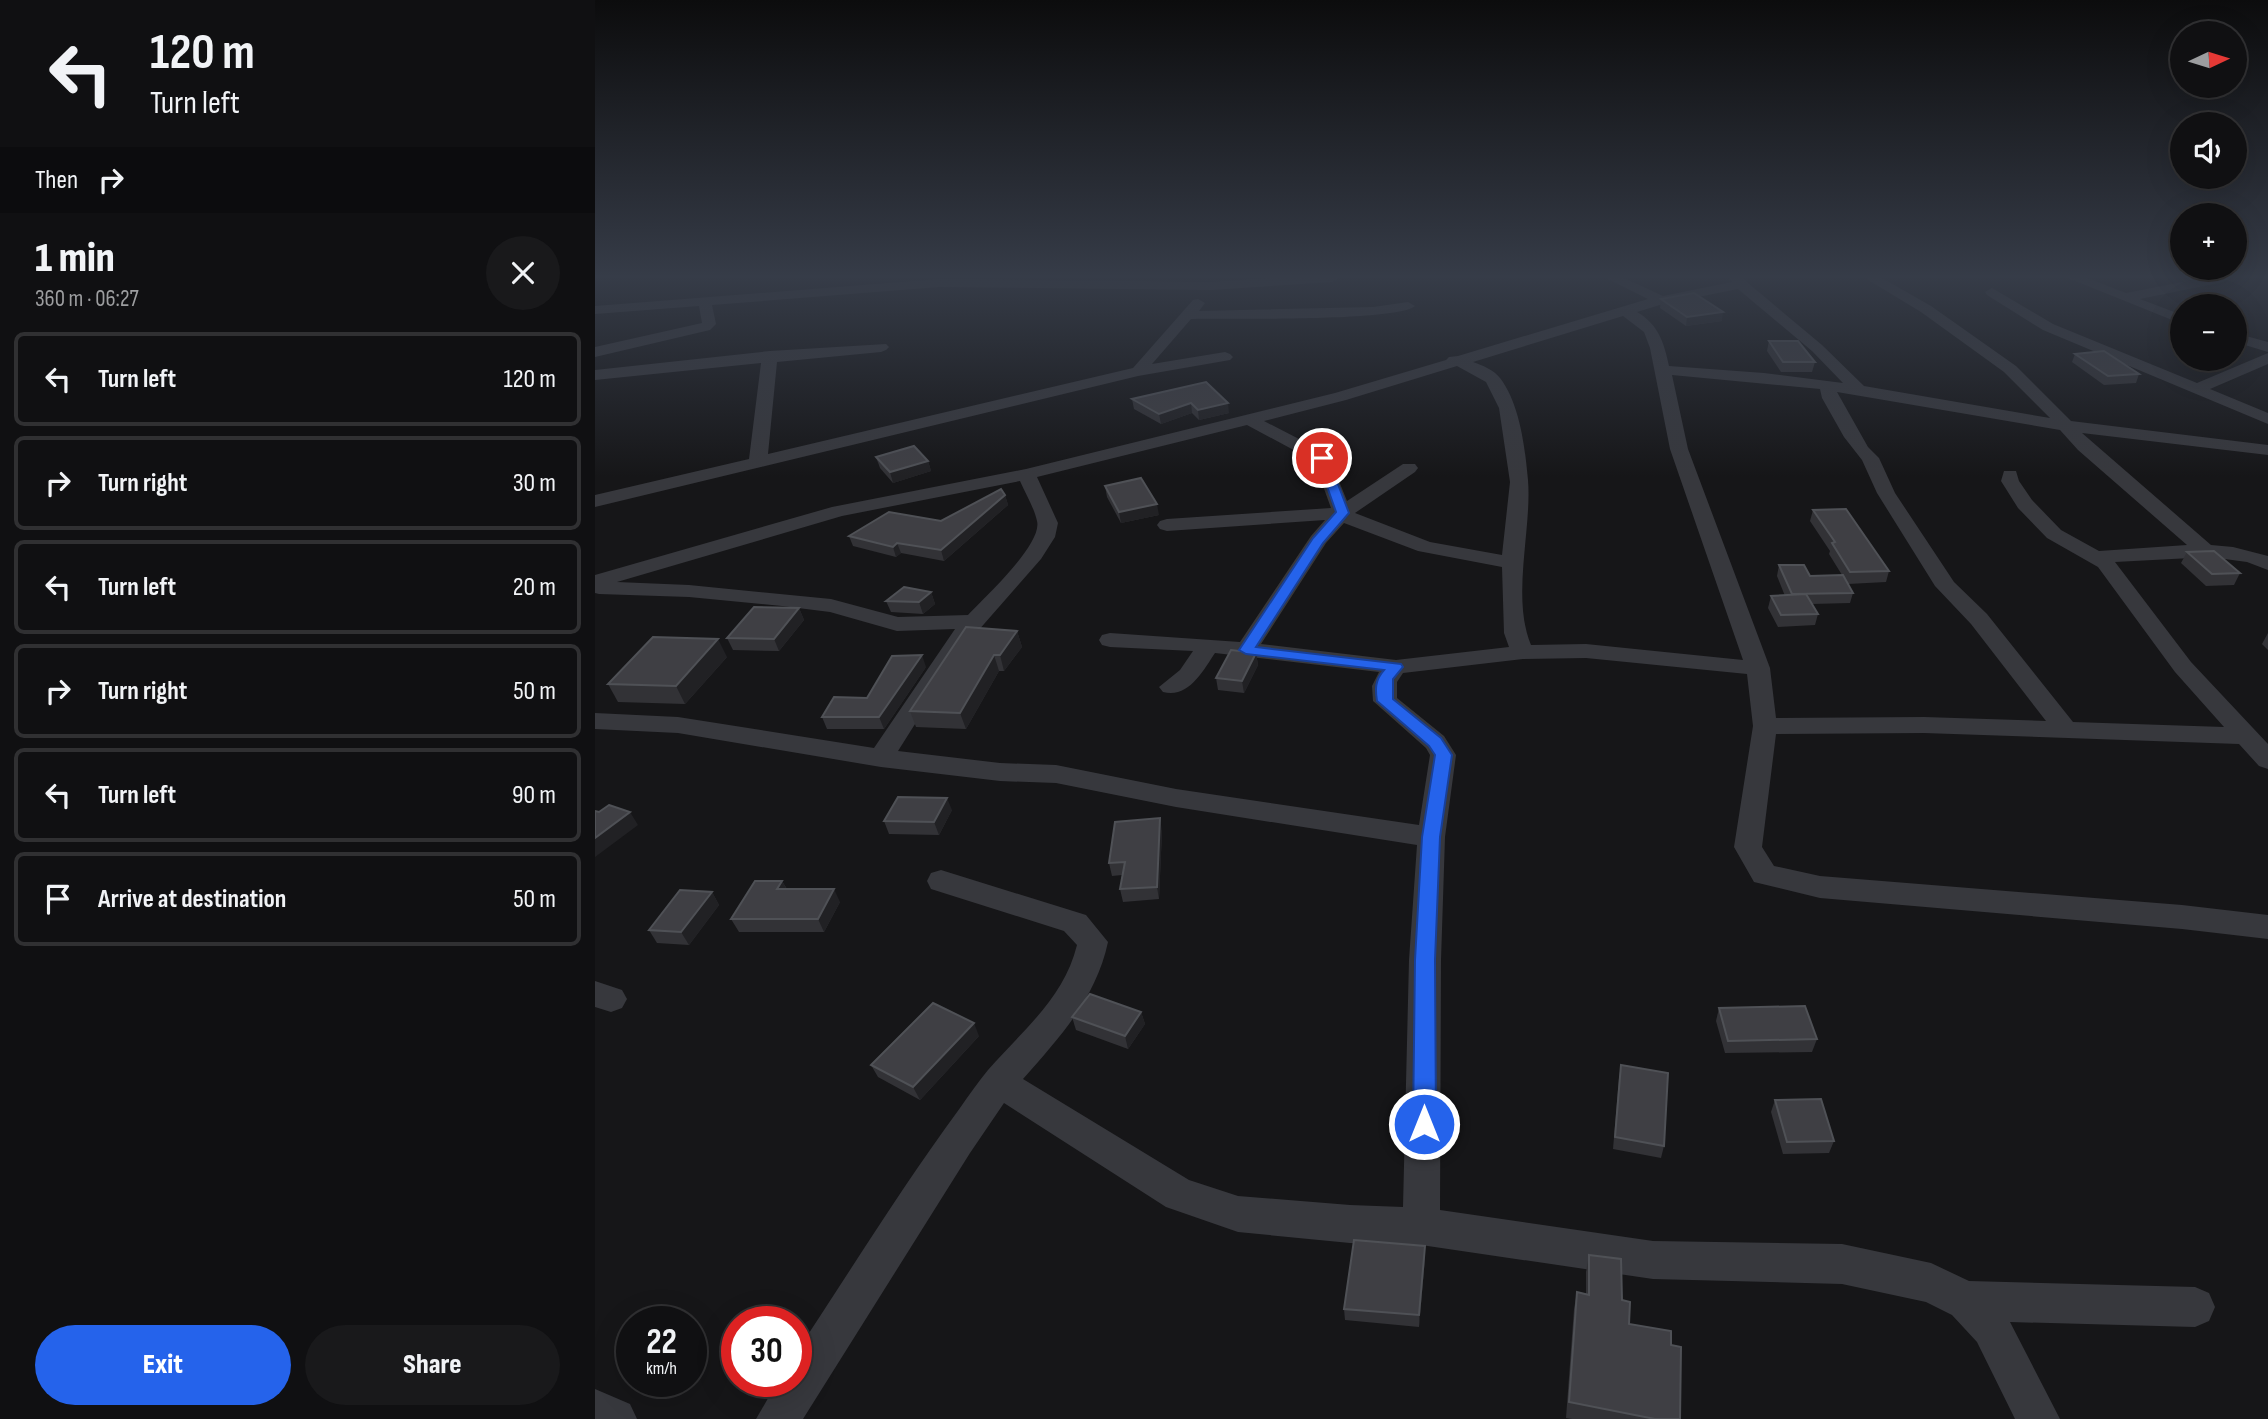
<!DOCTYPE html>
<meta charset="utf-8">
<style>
:root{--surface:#101012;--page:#19191b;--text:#f1f3f6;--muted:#9c9d9f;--line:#303032;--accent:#2563eb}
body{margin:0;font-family:"Sofia Sans Condensed",sans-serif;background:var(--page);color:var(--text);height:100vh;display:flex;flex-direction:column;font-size:26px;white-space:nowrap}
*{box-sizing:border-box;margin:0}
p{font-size:23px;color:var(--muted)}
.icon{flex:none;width:38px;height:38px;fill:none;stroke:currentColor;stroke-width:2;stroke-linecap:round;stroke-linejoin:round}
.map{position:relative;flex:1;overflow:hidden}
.drawer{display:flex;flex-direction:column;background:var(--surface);width:595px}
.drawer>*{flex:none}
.guide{background:#101012;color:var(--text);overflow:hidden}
.needle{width:46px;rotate:86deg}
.fabs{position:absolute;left:1575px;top:21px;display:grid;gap:14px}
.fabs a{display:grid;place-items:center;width:77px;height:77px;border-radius:50%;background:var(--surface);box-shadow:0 7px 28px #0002,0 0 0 2px var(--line);font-size:35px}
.speed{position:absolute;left:21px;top:1306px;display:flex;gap:14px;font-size:35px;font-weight:700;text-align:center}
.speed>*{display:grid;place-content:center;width:91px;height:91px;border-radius:50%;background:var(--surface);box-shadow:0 7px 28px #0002,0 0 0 2px var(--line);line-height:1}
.speed small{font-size:18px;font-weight:400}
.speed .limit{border:10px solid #d22;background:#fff;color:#111}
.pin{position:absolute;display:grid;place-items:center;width:60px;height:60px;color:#fff;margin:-30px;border:4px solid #fff;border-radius:50%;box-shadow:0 2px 7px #0007}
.me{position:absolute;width:77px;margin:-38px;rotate:0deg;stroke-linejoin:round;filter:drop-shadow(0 0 5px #0008)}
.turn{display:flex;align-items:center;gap:24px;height:147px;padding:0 35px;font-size:32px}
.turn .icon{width:91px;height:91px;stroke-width:2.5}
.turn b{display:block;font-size:49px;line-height:60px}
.then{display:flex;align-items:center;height:66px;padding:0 35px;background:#0003;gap:14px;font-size:26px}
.round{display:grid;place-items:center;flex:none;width:74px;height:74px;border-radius:37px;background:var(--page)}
.head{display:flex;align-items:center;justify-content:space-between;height:119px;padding:0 35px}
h1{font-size:42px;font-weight:800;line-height:52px}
.cta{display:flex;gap:14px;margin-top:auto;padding:14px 35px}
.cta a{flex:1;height:80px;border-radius:42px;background:var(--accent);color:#fff;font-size:28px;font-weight:800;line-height:80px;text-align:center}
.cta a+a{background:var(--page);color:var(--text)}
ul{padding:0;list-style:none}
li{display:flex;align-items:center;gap:21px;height:94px;margin:0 14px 10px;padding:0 21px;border:4px solid var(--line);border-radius:10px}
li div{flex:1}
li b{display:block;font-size:26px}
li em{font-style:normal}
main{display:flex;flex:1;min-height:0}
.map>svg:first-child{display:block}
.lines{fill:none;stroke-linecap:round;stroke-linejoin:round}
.minor{fill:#37383d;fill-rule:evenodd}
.wall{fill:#323236}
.shaded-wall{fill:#212124}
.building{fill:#3f3f44;stroke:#4f5156;stroke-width:2}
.route{fill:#2563eb;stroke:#184099;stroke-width:2}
</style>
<main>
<section class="drawer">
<div class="guide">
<div class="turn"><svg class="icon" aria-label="left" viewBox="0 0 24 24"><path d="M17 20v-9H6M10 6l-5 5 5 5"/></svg><div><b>120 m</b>Turn left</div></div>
<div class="then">Then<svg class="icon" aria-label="right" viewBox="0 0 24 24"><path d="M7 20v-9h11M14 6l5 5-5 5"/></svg></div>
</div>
<div class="head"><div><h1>1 min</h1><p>360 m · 06:27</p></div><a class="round"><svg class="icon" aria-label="close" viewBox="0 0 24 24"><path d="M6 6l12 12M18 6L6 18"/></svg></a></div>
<ul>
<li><svg class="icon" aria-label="left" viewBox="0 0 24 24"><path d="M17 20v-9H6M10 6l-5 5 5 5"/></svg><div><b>Turn left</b></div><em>120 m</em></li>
<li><svg class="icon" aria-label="right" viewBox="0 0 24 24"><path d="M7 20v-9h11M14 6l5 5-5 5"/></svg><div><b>Turn right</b></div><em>30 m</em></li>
<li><svg class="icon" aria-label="left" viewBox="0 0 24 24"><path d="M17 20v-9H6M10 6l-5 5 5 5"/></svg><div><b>Turn left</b></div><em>20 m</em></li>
<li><svg class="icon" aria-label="right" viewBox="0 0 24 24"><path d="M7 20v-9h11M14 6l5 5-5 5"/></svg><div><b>Turn right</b></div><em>50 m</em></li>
<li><svg class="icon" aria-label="left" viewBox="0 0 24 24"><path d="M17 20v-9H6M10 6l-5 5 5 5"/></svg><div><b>Turn left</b></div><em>90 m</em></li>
<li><svg class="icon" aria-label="arrive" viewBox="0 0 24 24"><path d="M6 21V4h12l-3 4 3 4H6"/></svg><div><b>Arrive at destination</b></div><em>50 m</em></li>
</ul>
<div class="cta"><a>Exit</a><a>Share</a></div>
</section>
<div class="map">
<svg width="1673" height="1419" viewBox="0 0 1673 1419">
<rect width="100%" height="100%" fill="#161618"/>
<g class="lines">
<!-- minor -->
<g class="minor">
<path d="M 675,278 L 744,278 L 737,282 L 616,290 L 344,287 L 117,305 L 121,324 L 115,330 L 0,357 L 0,347 L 107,323 L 104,306 L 0,314 L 0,306 L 344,279 L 616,282 Z"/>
<path d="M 1011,278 L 1029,278 L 1068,296 L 1137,282 L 1133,278 L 1147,278 L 1227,345 L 1269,386 L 1455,418 L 1409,372 L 1326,312 L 1270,278 L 1287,278 L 1336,306 L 1421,366 L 1476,421 L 1673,445 L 1673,455 L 1487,433 L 1616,545 L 1638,547 L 1673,556 L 1673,570 L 1652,562 L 1615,557 L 1520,562 L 1596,662 L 1673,744 L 1673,769 L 1664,766 L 1644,744 L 1329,733 L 1181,734 L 1167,847 L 1179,866 L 1225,876 L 1587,905 L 1673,915 L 1673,939 L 1587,929 L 1225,898 L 1159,882 L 1139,847 L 1158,726 L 1152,674 L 991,658 L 928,659 L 808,673 L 802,682 L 802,698 L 849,736 L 861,755 L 850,837 L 846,960 L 845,1210 L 1058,1241 L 1247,1244 L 1336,1263 L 1374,1281 L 1600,1287 L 1614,1293 L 1620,1307 L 1614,1321 L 1600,1327 L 1415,1322 L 1465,1419 L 1420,1419 L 1382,1342 L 1357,1315 L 1331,1302 L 1247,1284 L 1058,1279 L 826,1245 L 755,1243 L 643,1232 L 571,1207 L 409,1103 L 375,1153 L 208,1419 L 161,1419 L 183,1381 L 201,1381 L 201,1353 C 255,1271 307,1187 365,1108 C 374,1095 383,1082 393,1070 C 428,1030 469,998 482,945 L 469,931 L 336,889 L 332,881 L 336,873 L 346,870 L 491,915 L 513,942 C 501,998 465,1037 428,1079 L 594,1180 L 643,1196 L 755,1205 L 808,1207 L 814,960 L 822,845 L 581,807 L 461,783 L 405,781 L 286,767 L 83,733 L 0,729 L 0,713 L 83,717 L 279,748 L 360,629 L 302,631 L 235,612 L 187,606 L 94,597 L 4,594 L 0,593 L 0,575 L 237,507 L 431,469 L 740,393 L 851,360 L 854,357 L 863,356 L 1053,299 ZM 1143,289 L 1217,351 L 1248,383 L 1169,373 L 1074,366 C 1069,342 1063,324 1042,312 L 1068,304 ZM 1028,316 L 1049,332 L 1055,348 L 1075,449 L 1148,660 L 991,644 L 936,645 C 916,597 937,530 933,480 C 930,448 925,404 905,378 C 899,370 887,365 878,362 ZM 862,366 L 891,382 L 904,408 L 915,482 L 907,555 L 835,542 L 760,513 L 820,472 L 823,468 L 820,464 L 808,464 L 752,501 L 733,454 L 669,421 L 751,400 ZM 1077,375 L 1225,389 L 1227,398 L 1249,437 L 1267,460 L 1282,493 L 1340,586 L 1376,624 L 1451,721 L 1329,717 L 1181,718 L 1175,668 L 1093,449 ZM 1242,392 L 1465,430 L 1483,450 L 1592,545 L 1504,551 L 1466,530 L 1437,500 L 1424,481 L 1421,471 L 1409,471 L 1406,481 L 1423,508 L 1452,538 L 1503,567 L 1580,672 L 1629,727 L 1478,722 L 1392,614 L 1359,582 L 1300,493 L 1284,458 L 1273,447 ZM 652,425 L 719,461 L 736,508 L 572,519 L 565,521 L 562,525 L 565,529 L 572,531 L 730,520 L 716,536 L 645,642 L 515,633 L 507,635 L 504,640 L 507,645 L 515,647 L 598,651 L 585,670 L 564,687 L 568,692 C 593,699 608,671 620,653 L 784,672 L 777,686 L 778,701 L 831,748 L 835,755 L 824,825 L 581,789 L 461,765 L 405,763 L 303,751 L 368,648 L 446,559 L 460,537 L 463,523 L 442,477 ZM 425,481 C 430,493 439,507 442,521 C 448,544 389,598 373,615 L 303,617 L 236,599 L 94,585 L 22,582 L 247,516 ZM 749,523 L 823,551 L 907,567 L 909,633 L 914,647 L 801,660 L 666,644 L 731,543 Z"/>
<path d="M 1473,278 L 1492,278 L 1531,293 L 1608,278 L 1635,278 L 1628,282 L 1545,299 L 1587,315 L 1587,324 Z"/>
<path d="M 1397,288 L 1458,324 L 1602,383 L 1673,353 L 1673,364 L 1615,389 L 1673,413 L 1673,424 L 1448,330 L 1392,295 L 1390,292 Z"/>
<path d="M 603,299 L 610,303 L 604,311 L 778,307 L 813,302 L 820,306 C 801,322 631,318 596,319 L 557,364 L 630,352 L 635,354 L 638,357 L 635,360 L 543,376 L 0,507 L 0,495 L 154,459 L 166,363 L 0,380 L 0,370 L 175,351 L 291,344 L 294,347 L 291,350 L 286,352 L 182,362 L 173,454 L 538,368 L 598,300 Z"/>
<path d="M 1640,333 L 1673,342 L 1673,352 L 1640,342 Z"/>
<path d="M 0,981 L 27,990 L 32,999 L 27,1008 L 16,1012 L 0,1007 Z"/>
<path d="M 0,1389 L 35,1404 L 42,1419 L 0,1419 Z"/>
</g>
</g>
<!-- wall -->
<g class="wall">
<path d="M 1066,299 L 1127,321 L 1091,326 L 1065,308 Z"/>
<path d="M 1174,341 L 1220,362 L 1217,372 L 1186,372 L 1172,351 Z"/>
<path d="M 1480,354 L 1544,374 L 1541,383 L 1509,385 L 1477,362 Z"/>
<path d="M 611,382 L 634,413 L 604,420 L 597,413 L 566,424 L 539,409 L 537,399 Z"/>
<path d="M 281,457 L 333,461 L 336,471 L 298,483 L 285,468 Z"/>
<path d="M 510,486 L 564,515 L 526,523 L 512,497 Z"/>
<path d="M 410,495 L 413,505 L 349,561 L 306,553 L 301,557 L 258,546 L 254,536 L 346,521 Z"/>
<path d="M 1218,510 L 1294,571 L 1291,582 L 1253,584 L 1258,593 L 1255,603 L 1217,604 L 1223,614 L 1220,625 L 1183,627 L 1173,608 L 1176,596 L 1190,596 L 1182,576 L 1184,565 L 1215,576 L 1247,575 L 1234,554 L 1235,551 L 1215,521 Z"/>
<path d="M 1592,552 L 1645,573 L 1639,585 L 1611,586 L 1586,563 Z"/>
<path d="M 336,592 L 340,604 L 328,614 L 296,612 L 291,601 Z"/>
<path d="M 204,608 L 209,620 L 184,651 L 138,650 L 132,638 Z"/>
<path d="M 422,631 L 427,647 L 409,671 L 404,671 L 371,729 L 321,727 L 315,711 Z"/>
<path d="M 1673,633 L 1673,650 L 1667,644 Z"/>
<path d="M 661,653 L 663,665 L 649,693 L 623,690 L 621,678 Z"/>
<path d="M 132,657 L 90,704 L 23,702 L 13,684 Z"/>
<path d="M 331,667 L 289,729 L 232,729 L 227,717 L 272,698 Z"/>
<path d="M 357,810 L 344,835 L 294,834 L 289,821 Z"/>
<path d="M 567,831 L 564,899 L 528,902 L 525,889 L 527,875 L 517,876 L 514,863 Z"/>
<path d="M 187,881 L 192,889 L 245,902 L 229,932 L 144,932 L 136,919 Z"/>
<path d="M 117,892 L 124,905 L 94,945 L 62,943 L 54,930 Z"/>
<path d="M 1124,1008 L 1222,1039 L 1217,1052 L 1130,1053 L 1121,1021 Z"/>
<path d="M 546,1012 L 550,1024 L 533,1049 L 481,1030 L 477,1017 Z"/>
<path d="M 384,1036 L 325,1100 L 283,1077 L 276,1065 Z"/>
<path d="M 1026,1065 L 1069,1146 L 1066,1158 L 1018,1149 L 1024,1078 Z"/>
<path d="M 1180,1100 L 1239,1141 L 1234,1153 L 1188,1154 L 1176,1112 Z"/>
<path d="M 994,1255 L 1027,1300 L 1034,1324 L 1076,1345 L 1085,1419 L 977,1419 L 971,1418 L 979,1309 L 982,1292 L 991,1294 L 991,1272 Z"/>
<path d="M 830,1258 L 824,1327 L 750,1320 L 749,1309 Z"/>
</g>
<!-- shaded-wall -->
<g class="shaded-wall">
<path d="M 1128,312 L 1127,321 L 1091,326 L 1092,317 Z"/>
<path d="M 596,403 L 597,413 L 566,424 L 564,414 Z"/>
<path d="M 633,403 L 634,413 L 604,420 L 603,410 Z"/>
<path d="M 333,461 L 336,471 L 298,483 L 295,472 Z"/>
<path d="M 410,495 L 413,505 L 349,561 L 346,550 Z"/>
<path d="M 562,504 L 564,515 L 526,523 L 524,512 Z"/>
<path d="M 302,543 L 306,553 L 301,557 L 298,547 Z"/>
<path d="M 336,592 L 340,604 L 328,614 L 324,602 Z"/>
<path d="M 204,608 L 209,620 L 184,651 L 179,639 Z"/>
<path d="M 422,631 L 427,647 L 409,671 L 405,655 Z"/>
<path d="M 123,639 L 132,657 L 90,704 L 81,686 Z"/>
<path d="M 661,653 L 663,665 L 649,693 L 647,681 Z"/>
<path d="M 327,655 L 331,667 L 289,729 L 284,717 Z"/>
<path d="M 399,655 L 404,671 L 371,729 L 365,713 Z"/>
<path d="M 352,798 L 357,810 L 344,835 L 339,822 Z"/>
<path d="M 35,812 L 43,825 L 0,857 L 0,838 Z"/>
<path d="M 565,818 L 567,831 L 564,899 L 562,887 Z"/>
<path d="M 187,881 L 194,893 L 182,889 Z"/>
<path d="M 239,889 L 245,902 L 229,932 L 223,919 Z"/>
<path d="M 117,892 L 124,905 L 94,945 L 86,932 Z"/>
<path d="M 546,1012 L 550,1024 L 533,1049 L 530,1036 Z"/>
<path d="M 379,1023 L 384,1036 L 325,1100 L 318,1087 Z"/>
<path d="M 830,1246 L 830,1258 L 824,1327 L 824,1315 Z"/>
</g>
<!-- building -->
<g class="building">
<path d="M 1099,293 L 1128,312 L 1092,317 L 1066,299 Z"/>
<path d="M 1174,341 L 1203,341 L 1220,362 L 1188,362 Z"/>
<path d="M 1509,351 L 1544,374 L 1513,376 L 1480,354 Z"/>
<path d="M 611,382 L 633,403 L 603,410 L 596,403 L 564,414 L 537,399 Z"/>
<path d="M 319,446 L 333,461 L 295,472 L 281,457 Z"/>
<path d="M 546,478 L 562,504 L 524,512 L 510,486 Z"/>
<path d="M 406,489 L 410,495 L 346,550 L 302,543 L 298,547 L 254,536 L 294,512 L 346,521 Z"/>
<path d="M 1251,509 L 1294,571 L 1255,572 L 1237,543 L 1240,542 L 1218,510 Z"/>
<path d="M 1619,551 L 1645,573 L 1617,574 L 1592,552 Z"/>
<path d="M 1184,565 L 1209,565 L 1215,576 L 1248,575 L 1258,593 L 1197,594 Z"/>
<path d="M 309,587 L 336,592 L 324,602 L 291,601 Z"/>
<path d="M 1211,594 L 1223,614 L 1186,615 L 1176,596 Z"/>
<path d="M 159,607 L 204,608 L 179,639 L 132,638 Z"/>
<path d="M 371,627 L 422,631 L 405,655 L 399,655 L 365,713 L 315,711 Z"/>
<path d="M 58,637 L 123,639 L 81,686 L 13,684 Z"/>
<path d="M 636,650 L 661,653 L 647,681 L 621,678 Z"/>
<path d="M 327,655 L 284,717 L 227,717 L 239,697 L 272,698 L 297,656 Z"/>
<path d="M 303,797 L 352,798 L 339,822 L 289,821 Z"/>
<path d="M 14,805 L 35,812 L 0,838 L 0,811 L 4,812 Z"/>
<path d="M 565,818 L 562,887 L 525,889 L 530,862 L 514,863 L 520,822 Z"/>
<path d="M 160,881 L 187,881 L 182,889 L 239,889 L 223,919 L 136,919 Z"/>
<path d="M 85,890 L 117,892 L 86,932 L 54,930 Z"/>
<path d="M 495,994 L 546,1012 L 530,1036 L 477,1017 Z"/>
<path d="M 338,1003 L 379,1023 L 318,1087 L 276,1065 Z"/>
<path d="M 1210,1006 L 1222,1039 L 1133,1041 L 1124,1008 Z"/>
<path d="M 1026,1065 L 1073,1073 L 1069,1146 L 1020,1137 Z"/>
<path d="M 1226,1099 L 1239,1141 L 1192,1142 L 1180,1100 Z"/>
<path d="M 759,1240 L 830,1246 L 824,1315 L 749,1309 Z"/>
<path d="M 994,1255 L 1026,1259 L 1027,1300 L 1035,1302 L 1034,1324 L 1076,1331 L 1076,1345 L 1086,1347 L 1085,1419 L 1060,1419 L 974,1402 L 982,1292 L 994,1295 Z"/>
</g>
<!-- sky -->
<linearGradient id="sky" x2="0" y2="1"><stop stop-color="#0c0c0d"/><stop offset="0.58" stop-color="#363c48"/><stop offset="1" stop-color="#363c48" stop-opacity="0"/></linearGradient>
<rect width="1673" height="477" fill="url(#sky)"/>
<!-- route -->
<path class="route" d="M 723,456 L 733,458 L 754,513 L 728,543 L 661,647 L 806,664 L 808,667 L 798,679 L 798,699 L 846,738 L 857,755 L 845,837 L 840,960 L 841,1124 L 837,1131 L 829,1134 L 821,1131 L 818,1124 L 820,960 L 827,837 L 840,755 L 834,746 L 782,701 C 780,689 780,680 789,670 L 651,654 L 644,650 L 718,538 L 741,512 L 722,458 Z"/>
</svg>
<div class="fabs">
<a><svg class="needle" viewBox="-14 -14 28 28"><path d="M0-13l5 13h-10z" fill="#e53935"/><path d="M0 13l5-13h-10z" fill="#9c9d9f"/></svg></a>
<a><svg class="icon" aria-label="sound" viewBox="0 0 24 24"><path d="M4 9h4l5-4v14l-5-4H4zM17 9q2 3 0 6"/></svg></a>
<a>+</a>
<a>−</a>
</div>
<div class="speed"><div>22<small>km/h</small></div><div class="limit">30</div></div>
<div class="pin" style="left:727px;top:458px;background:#d93025"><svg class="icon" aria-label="arrive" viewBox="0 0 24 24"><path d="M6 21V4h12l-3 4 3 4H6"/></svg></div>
<svg class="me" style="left:829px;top:1124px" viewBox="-20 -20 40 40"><circle r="17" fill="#2563eb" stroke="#fff" stroke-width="3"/><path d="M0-11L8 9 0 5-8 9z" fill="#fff"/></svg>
</div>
</main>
